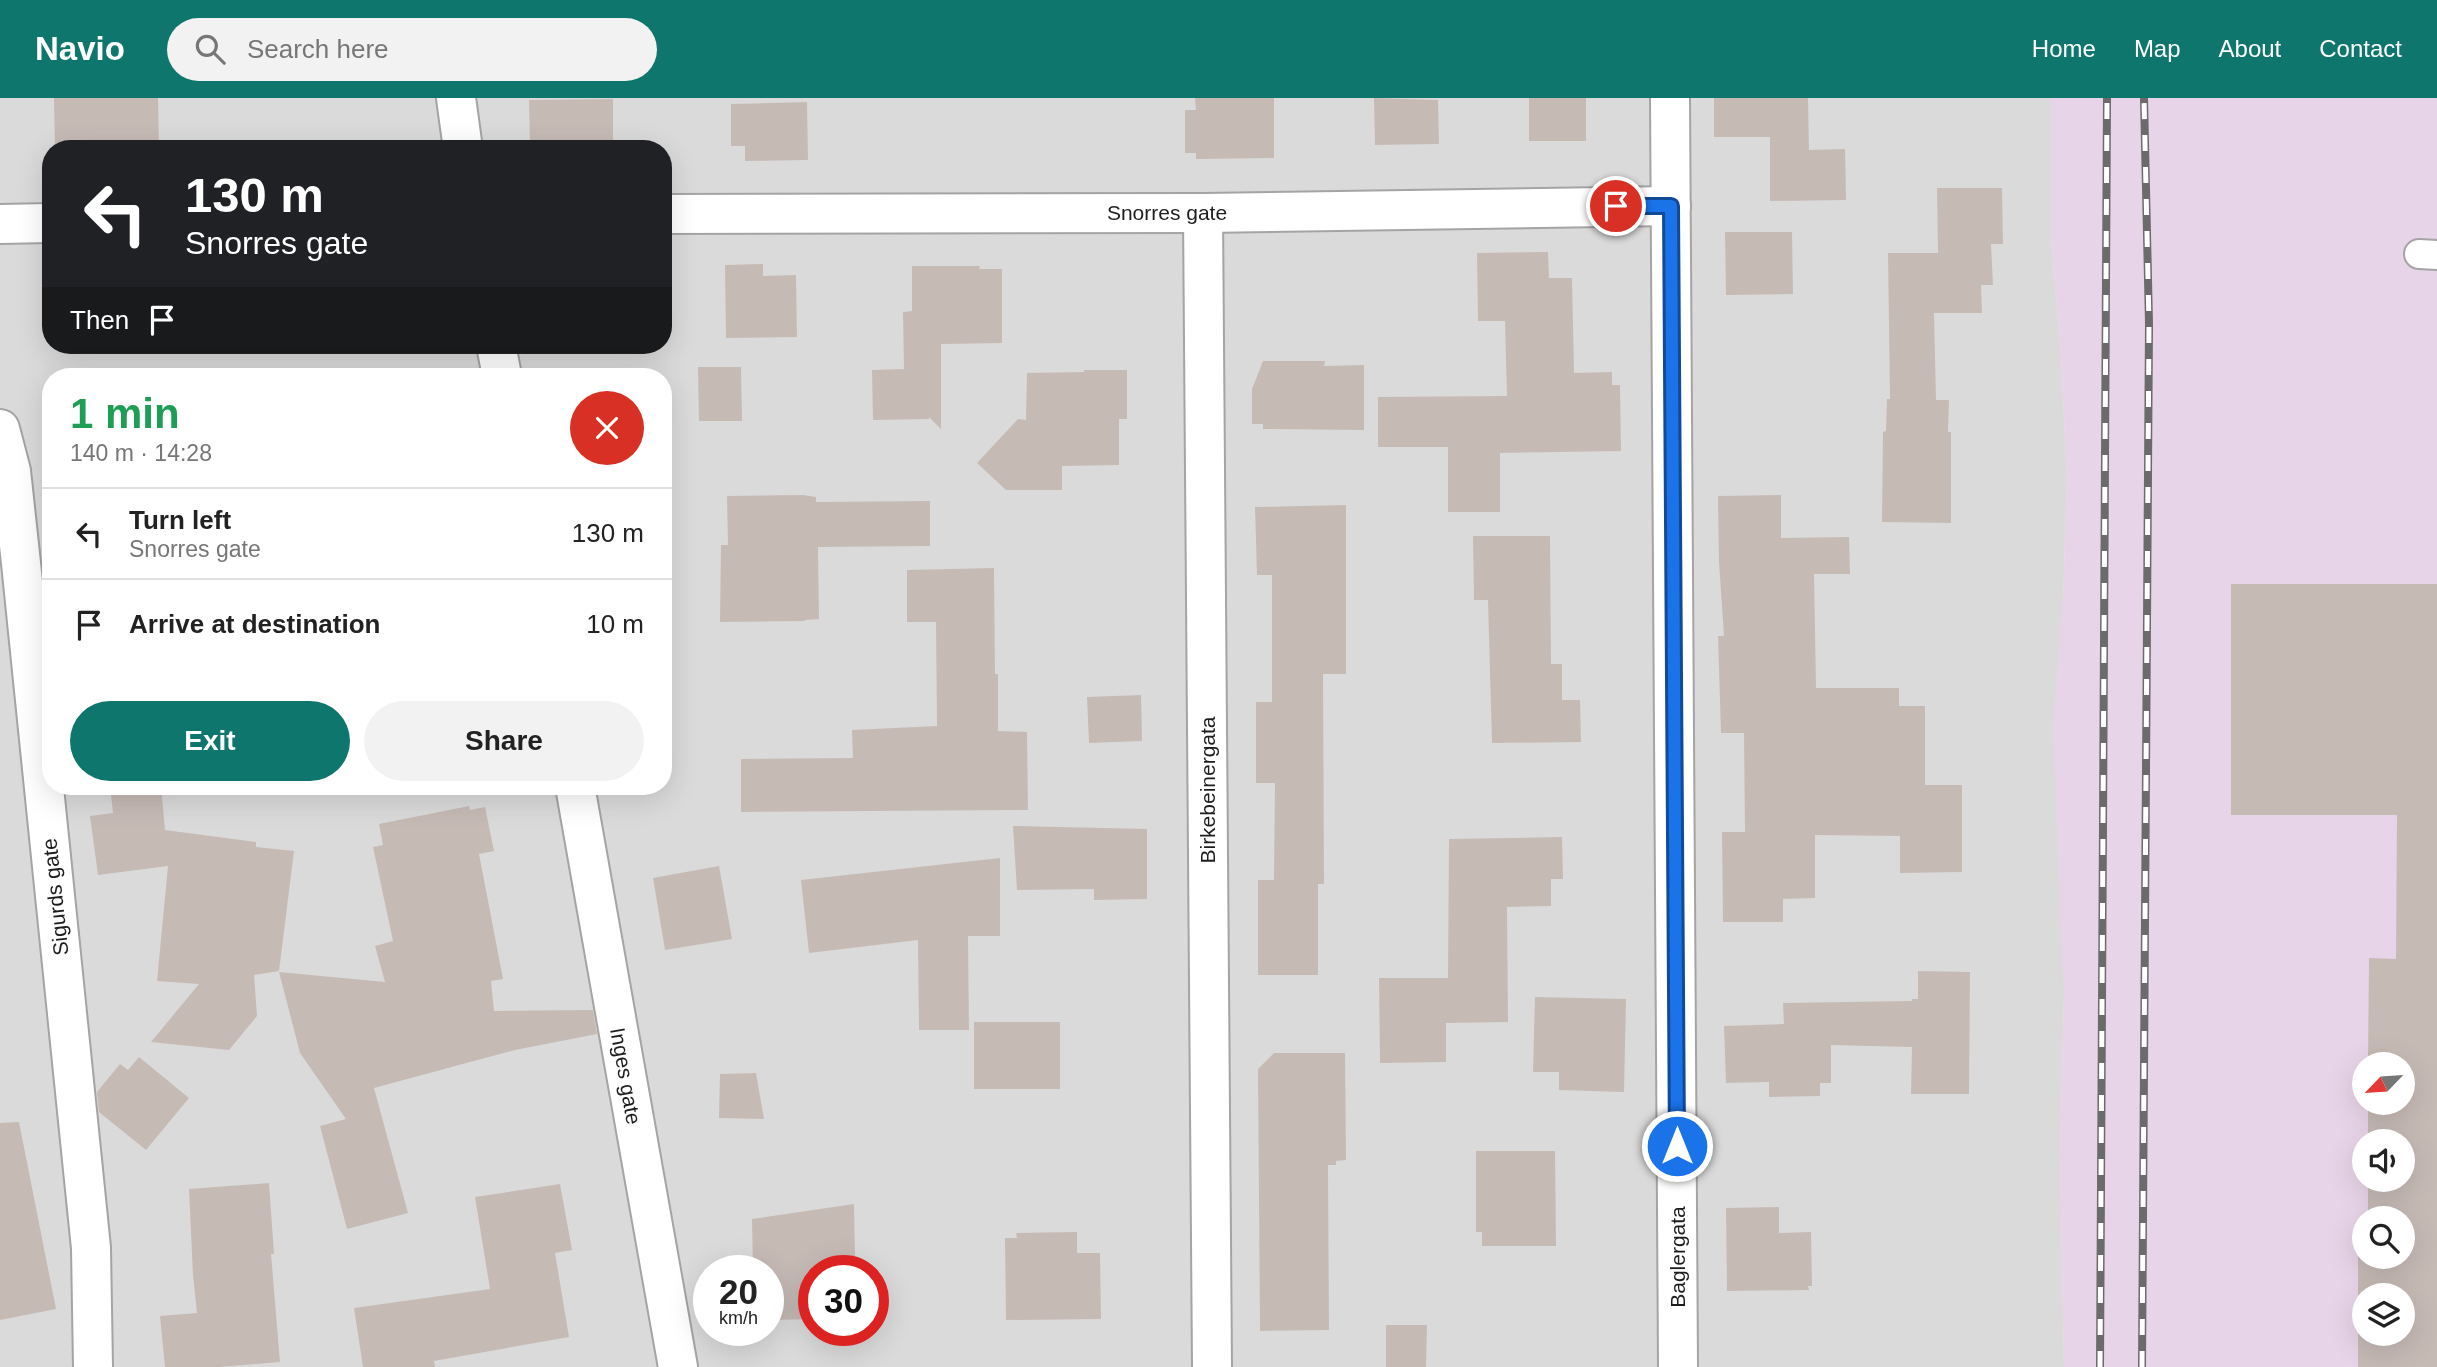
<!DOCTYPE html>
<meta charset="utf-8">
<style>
:root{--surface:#fff;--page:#f2f2f2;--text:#222;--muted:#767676;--line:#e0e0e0;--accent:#0f766e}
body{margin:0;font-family:Arial,sans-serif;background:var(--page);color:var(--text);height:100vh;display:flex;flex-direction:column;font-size:26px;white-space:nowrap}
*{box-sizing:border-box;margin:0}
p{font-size:23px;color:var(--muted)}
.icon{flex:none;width:38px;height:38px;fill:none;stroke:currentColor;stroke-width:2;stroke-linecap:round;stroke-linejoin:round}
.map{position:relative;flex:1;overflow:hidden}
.side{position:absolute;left:42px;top:270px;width:630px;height:427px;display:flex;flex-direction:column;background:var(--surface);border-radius:28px;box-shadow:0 7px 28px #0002}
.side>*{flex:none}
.top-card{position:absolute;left:42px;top:42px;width:630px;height:214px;border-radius:28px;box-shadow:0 7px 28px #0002;background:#202124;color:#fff;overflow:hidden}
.needle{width:46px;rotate:245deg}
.buttons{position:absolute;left:2352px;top:954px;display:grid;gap:14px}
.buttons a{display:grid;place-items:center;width:63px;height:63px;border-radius:50%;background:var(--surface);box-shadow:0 7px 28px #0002;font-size:35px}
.speed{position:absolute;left:693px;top:1157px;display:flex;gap:14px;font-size:35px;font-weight:700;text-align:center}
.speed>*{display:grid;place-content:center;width:91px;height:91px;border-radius:50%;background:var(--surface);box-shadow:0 7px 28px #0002;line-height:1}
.speed small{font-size:18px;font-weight:400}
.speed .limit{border:10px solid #d22;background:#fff;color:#111}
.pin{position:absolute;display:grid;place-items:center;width:60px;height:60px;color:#fff;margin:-30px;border:4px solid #fff;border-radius:50%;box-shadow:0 2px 7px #0007}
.me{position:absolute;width:77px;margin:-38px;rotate:0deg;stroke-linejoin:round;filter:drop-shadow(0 0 5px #0008)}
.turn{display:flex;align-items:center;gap:24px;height:147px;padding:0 28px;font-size:32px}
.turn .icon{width:91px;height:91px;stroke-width:2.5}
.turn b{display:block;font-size:49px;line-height:60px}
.then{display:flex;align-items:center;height:66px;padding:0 28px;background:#0003;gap:14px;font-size:26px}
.round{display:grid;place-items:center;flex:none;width:74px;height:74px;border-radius:37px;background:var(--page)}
.overview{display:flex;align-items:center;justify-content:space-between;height:119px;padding:0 28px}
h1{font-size:42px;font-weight:600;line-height:52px;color:#1e9e55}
.cta{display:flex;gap:14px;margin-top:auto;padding:14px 28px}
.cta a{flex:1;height:80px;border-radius:42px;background:var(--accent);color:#fff;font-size:28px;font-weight:600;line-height:80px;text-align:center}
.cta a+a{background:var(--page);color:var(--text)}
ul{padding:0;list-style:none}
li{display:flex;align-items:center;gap:21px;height:91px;padding:0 28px;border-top:2px solid var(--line)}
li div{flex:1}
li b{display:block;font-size:26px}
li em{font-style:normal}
header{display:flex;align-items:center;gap:42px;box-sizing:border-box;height:98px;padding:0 35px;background:var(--accent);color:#fff}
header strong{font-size:33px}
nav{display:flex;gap:38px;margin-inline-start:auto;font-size:24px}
.search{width:490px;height:63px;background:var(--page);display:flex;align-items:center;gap:18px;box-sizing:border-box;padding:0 24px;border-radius:38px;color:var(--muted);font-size:26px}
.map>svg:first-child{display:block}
.residential{fill:#dbdada;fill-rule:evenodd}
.industrial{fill:#e8d4e8;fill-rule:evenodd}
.building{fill:#c6bab5;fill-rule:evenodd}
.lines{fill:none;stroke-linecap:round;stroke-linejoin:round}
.service-casing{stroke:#a4a4a4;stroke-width:32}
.minor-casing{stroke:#a4a4a4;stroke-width:42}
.service{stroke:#fff;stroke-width:28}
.minor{stroke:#fff;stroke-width:38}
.rail-casing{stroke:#6b6b6b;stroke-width:8}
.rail{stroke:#fff;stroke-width:5;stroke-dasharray:16;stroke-linecap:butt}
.route-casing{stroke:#114b97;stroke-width:18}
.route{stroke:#1a73e8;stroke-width:12}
.labels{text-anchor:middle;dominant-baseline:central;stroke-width:5;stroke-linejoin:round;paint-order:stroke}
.street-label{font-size:21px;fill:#1d1d1d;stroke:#fff}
</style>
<header>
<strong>Navio</strong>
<div class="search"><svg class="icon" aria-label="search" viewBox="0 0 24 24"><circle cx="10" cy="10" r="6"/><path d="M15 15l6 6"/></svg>Search here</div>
<nav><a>Home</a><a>Map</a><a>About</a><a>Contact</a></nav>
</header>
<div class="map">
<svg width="2437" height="1269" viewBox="0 0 2437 1269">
<rect width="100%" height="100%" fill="#efe9e2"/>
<!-- residential -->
<path class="residential" d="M 0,0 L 2051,0 L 2051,139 L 2061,256 L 2067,381 L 2063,503 L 2064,896 L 2060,1057 L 2064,1269 L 0,1269 ZM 51,51 L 663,51 L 663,247 L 51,247 ZM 51,278 L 663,278 L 663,688 L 51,688 ZM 709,1172 L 768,1172 L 768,1232 L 709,1232 ZM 814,1172 L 873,1172 L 873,1232 L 814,1232 Z"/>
<!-- industrial -->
<path class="industrial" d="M 2051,0 L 2437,0 L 2437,1269 L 2064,1269 L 2060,1057 L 2064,896 L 2053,628 L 2063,503 L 2067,381 L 2061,256 L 2051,139 ZM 2364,966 L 2403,966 L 2403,1004 L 2364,1004 ZM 2364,1043 L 2403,1043 L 2403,1082 L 2364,1082 ZM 2364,1120 L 2403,1120 L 2403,1158 L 2364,1158 ZM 2364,1197 L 2403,1197 L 2403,1236 L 2364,1236 Z"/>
<!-- building -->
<g class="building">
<path d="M 54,0 L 158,0 L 159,51 L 55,51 Z"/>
<path d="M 1195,0 L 1274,0 L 1274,60 L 1196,61 L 1196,55 L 1185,55 L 1185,12 L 1196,12 Z"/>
<path d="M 1374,0 L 1438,2 L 1439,46 L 1375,47 Z"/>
<rect x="1529" y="0" width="57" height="43"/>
<path d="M 1714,0 L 1808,0 L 1809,52 L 1845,51 L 1846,102 L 1770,103 L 1770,39 L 1714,39 Z"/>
<path d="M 613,1 L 613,51 L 545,51 L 545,48 L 530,48 L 529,2 Z"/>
<path d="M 807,4 L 808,62 L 745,63 L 745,48 L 731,48 L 731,6 Z"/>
<path d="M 1937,90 L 2002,90 L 2003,146 L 1991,146 L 1993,187 L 1981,187 L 1982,215 L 1934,215 L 1936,302 L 1949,302 L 1948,334 L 1951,334 L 1951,425 L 1882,424 L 1883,334 L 1886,333 L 1887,301 L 1890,301 L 1888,155 L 1938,155 Z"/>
<path d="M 1725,134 L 1792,134 L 1793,196 L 1726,197 Z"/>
<path d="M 1548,154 L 1549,180 L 1572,180 L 1574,275 L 1612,274 L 1612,287 L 1620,287 L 1621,353 L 1500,355 L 1500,414 L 1448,414 L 1448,349 L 1378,349 L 1378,299 L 1507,298 L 1505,223 L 1478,223 L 1477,155 Z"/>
<path d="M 763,166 L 763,178 L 796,177 L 797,239 L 726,240 L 725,167 Z"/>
<path d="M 912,168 L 980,168 L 979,171 L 1002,171 L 1002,245 L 941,246 L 941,331 L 929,319 L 929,321 L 873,322 L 872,272 L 904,271 L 903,214 L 912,213 Z"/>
<path d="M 1263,263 L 1325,263 L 1324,268 L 1364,267 L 1364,332 L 1263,331 L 1263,326 L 1252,326 L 1252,291 Z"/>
<path d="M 698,269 L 741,269 L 742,323 L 699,323 Z"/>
<path d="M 1084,272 L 1127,272 L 1127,321 L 1119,321 L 1119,367 L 1062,368 L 1062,392 L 1006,392 L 977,365 L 1018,321 L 1026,322 L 1027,275 L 1084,274 Z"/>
<path d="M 803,397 L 816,399 L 816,404 L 930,403 L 930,448 L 818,449 L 819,521 L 805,522 L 805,523 L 720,524 L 721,447 L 728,447 L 727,398 Z"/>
<path d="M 1781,397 L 1781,440 L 1849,439 L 1850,476 L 1814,476 L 1816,590 L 1899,590 L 1899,608 L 1925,608 L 1925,687 L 1962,687 L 1962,774 L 1900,775 L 1900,738 L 1815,737 L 1815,800 L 1783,801 L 1783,824 L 1723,824 L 1722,734 L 1745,734 L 1744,635 L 1721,635 L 1718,538 L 1724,538 L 1719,464 L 1718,398 Z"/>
<path d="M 1346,407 L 1346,576 L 1323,576 L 1324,786 L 1318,786 L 1318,877 L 1258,877 L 1258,782 L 1274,782 L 1275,685 L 1256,685 L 1256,604 L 1272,604 L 1272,477 L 1257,477 L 1255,409 Z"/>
<path d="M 1473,438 L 1550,438 L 1551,566 L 1562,566 L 1562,602 L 1580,602 L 1581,644 L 1492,645 L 1488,502 L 1474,502 Z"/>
<path d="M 994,470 L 995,576 L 998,576 L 998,633 L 1027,634 L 1028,712 L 741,714 L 741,661 L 853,660 L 852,632 L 937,628 L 936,524 L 907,524 L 907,472 Z"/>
<path d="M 2231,486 L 2437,486 L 2437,1269 L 2358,1269 L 2358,1138 L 2364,1138 L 2364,1158 L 2403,1158 L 2403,1120 L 2368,1120 L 2368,1082 L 2403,1082 L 2403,1043 L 2368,1043 L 2368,1004 L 2403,1004 L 2403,966 L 2368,966 L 2369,860 L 2396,861 L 2397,717 L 2231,717 ZM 2364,1197 L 2403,1197 L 2403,1236 L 2364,1236 Z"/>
<path d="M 1141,597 L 1142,643 L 1089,645 L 1087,599 Z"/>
<path d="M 110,688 L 161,688 L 165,732 L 256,744 L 256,749 L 294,753 L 279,873 L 254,877 L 257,918 L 229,952 L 151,944 L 199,886 L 157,883 L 168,768 L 98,777 L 90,718 L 113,715 Z"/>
<path d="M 469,708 L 470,712 L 485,709 L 494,753 L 479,756 L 503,881 L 491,883 L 494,913 L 593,912 L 597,936 L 515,952 L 374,990 L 408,1115 L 347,1131 L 320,1028 L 346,1021 L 300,955 L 279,874 L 385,884 L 375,848 L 393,843 L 373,749 L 383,747 L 379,726 Z"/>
<path d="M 1013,728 L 1147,731 L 1147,801 L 1094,802 L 1094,791 L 1017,792 Z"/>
<path d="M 1562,739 L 1563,781 L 1551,781 L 1551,808 L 1507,809 L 1508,924 L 1446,925 L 1446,964 L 1380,965 L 1379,880 L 1448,880 L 1449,741 Z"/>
<path d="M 1000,760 L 1000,838 L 968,838 L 969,932 L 919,932 L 918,842 L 809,855 L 801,782 Z"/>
<path d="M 719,768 L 732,841 L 665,852 L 653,780 Z"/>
<path d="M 1918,873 L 1970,874 L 1969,996 L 1911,996 L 1912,949 L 1831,947 L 1831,985 L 1820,985 L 1820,998 L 1769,999 L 1769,984 L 1726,985 L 1724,928 L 1784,926 L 1783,905 L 1912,903 L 1912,901 L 1918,901 Z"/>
<path d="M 1535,899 L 1626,901 L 1624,994 L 1559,992 L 1559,974 L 1533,974 Z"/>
<rect x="974" y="924" width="86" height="67"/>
<path d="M 1274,955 L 1345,955 L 1346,1062 L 1336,1063 L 1336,1067 L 1328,1067 L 1329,1232 L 1260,1233 L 1258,971 Z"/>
<path d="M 139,959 L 189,1000 L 146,1052 L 99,1014 L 97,994 L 120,966 L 128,972 Z"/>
<path d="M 756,975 L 764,1021 L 719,1020 L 720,976 Z"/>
<path d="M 19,1024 L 56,1211 L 0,1222 L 0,1025 Z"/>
<path d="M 1476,1053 L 1555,1053 L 1556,1148 L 1482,1148 L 1482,1134 L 1476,1134 Z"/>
<path d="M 269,1085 L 274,1156 L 271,1156 L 280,1264 L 219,1269 L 165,1269 L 160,1218 L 197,1215 L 193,1177 L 189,1091 Z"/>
<path d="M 560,1086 L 572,1152 L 555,1155 L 569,1239 L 434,1263 L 435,1269 L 363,1269 L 354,1210 L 490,1191 L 475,1099 Z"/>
<path d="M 854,1106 L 855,1158 L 840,1158 L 840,1172 L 814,1172 L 814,1221 L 768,1222 L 768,1172 L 753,1172 L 752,1121 Z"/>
<path d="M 1779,1109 L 1779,1135 L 1811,1134 L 1812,1188 L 1808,1188 L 1809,1192 L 1727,1193 L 1726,1110 Z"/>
<path d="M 1077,1134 L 1077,1155 L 1100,1155 L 1101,1221 L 1006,1222 L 1005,1140 L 1017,1140 L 1016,1135 Z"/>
<path d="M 1386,1227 L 1427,1227 L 1426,1269 L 1386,1269 Z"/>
</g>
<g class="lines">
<!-- service casing -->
<g class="service-casing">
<path id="service" d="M 2419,156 L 2437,157"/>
</g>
<!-- minor casing -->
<g class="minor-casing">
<g id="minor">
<path d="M 456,0 L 463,51"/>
<path d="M 1670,0 L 1678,1269"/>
<path d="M 1203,115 L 1212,1269"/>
<path d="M 663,116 L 1203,115 L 1671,108"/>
<path d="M 0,126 L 51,125"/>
<path d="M 496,247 L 502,278"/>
<path d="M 0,331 L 11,373 L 21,465 L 91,1150 L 93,1269"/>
<path d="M 575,688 L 678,1269"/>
</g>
</g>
<!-- service -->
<use href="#service" class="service"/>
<!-- minor -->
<use href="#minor" class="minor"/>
<!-- rail casing -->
<g class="rail-casing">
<g id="rail">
<path d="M 2100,1269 L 2107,0"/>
<path d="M 2142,1269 L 2149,226 L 2144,0"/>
</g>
</g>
<!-- rail -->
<use href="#rail" class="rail"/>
</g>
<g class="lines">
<!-- route casing -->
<g class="route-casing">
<path id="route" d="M 1616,108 L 1671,108 L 1677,1048"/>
</g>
<!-- route -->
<use href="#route" class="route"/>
</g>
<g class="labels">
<!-- street labels -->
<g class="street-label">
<text x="1167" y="114">Snorres gate</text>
<text transform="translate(1207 692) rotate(-90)">Birkebeinergata</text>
<text transform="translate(55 799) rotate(-96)">Sigurds gate</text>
<text transform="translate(626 978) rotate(80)">Inges gate</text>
<text transform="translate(1677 1159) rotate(-90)">Baglergata</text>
</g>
</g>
</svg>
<div class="buttons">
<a><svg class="needle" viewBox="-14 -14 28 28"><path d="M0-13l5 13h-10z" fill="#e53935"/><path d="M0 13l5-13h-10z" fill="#767676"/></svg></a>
<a><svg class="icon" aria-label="sound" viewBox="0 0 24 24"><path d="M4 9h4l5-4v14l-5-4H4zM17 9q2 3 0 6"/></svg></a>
<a><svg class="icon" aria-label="search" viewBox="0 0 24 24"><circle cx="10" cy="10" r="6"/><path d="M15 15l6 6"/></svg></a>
<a><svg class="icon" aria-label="layers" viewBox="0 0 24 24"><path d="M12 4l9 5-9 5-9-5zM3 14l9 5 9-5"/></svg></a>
</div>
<div class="speed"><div>20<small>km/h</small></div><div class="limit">30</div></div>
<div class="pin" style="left:1616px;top:108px;background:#d93025"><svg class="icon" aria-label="arrive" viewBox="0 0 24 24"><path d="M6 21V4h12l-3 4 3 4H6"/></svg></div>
<svg class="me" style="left:1677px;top:1048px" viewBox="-20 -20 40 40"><circle r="17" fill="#1a73e8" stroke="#fff" stroke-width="3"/><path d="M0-11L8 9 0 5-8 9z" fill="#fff"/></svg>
<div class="top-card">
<div class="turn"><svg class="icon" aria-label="left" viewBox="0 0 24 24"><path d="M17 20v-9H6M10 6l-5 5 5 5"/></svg><div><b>130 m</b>Snorres gate</div></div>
<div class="then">Then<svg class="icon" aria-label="arrive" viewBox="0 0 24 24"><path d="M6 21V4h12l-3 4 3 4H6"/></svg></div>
</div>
<section class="side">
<div class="overview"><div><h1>1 min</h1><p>140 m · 14:28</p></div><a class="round" style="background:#d93025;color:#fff"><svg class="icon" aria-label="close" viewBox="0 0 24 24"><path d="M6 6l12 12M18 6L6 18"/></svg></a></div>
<ul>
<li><svg class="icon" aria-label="left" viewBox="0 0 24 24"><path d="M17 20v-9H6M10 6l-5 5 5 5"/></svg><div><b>Turn left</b><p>Snorres gate</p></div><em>130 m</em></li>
<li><svg class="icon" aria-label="arrive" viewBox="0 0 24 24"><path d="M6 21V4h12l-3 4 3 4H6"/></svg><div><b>Arrive at destination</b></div><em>10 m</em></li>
</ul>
<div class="cta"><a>Exit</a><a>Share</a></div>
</section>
</div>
